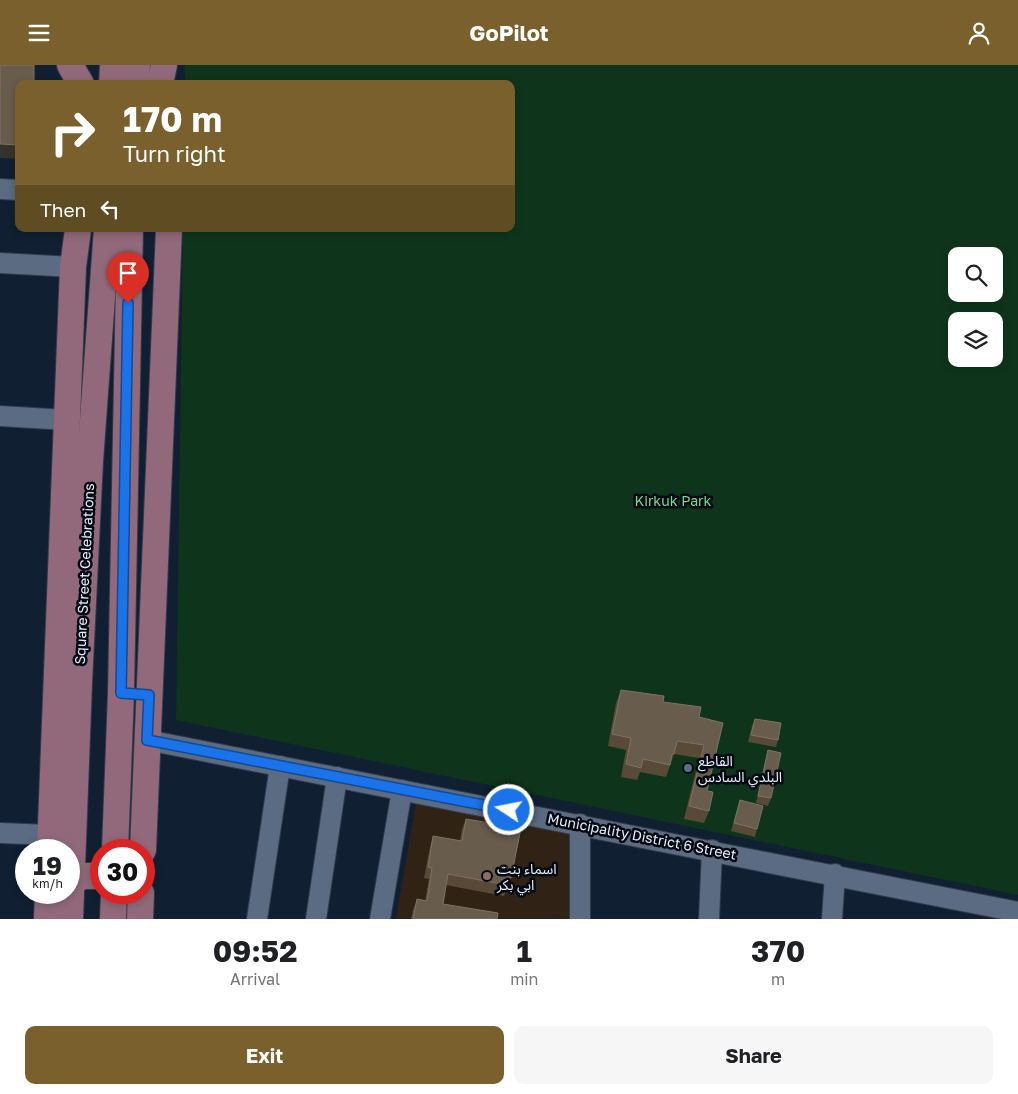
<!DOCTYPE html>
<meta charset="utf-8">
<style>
:root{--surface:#fff;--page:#f6f6f6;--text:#202124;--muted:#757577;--accent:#79602c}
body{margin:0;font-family:"Golos Text","Noto Sans Arabic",sans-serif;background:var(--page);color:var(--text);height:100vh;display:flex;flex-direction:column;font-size:19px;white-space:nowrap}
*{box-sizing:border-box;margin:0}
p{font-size:16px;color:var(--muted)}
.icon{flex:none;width:28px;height:28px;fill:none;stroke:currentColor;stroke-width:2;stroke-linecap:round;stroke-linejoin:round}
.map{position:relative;height:854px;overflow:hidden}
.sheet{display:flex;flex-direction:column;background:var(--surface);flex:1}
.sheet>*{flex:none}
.guide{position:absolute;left:15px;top:15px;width:500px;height:152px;border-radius:10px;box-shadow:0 2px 8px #0003;background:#79602c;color:#fff;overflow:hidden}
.controls{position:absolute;left:948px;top:182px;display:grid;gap:10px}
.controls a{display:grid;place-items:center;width:55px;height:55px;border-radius:10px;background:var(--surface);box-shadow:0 2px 8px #0003;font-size:25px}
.speed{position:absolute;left:15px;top:774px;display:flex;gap:10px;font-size:25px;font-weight:700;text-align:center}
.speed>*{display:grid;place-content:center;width:65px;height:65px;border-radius:50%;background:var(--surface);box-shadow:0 2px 8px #0003;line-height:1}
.speed small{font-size:12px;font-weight:400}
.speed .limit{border:8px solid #d22;background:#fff;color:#111}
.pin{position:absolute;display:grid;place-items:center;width:42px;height:42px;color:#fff;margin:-51px -21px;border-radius:50% 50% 50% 0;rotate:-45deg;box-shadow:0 0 5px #0007}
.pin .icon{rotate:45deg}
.me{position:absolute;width:55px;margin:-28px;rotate:281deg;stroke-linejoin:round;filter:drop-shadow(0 0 4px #0008)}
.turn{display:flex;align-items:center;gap:18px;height:105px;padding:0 25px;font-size:22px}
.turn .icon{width:65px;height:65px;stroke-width:2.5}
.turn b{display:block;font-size:35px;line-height:42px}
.then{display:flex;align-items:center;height:48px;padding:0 25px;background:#0003;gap:10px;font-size:19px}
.eta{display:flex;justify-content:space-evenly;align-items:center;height:85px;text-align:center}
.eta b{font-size:30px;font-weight:700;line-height:35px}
.cta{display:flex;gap:10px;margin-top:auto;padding:10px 25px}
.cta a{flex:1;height:58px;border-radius:10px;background:var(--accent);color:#fff;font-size:20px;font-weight:700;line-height:58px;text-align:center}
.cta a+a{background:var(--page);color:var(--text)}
header{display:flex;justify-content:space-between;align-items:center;height:65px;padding:0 25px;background:var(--accent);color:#fff;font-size:22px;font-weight:700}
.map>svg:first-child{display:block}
.education{fill:#302316}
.green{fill:#0e351b;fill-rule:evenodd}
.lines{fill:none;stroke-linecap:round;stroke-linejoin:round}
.minor-casing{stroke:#333b4c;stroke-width:22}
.major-casing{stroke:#333b4c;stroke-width:28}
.minor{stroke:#5a6b82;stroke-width:20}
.major{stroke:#92697a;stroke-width:26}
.wall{fill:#594a37}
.shaded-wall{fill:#36322c}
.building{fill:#685c4c;stroke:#7c7367}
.route-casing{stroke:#114b97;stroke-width:12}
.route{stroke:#1a73e8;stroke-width:9}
.service-dot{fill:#5c6f8a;stroke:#040911;stroke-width:2}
.education-dot{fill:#8d6e63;stroke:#040911;stroke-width:2}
.labels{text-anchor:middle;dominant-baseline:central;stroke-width:5;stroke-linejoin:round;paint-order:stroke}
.park-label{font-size:14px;fill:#74dd93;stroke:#040911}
.street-label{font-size:14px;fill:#e4eefb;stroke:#040911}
.poi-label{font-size:14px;fill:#e4eefb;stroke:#040911;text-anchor:start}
</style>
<header><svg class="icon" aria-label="menu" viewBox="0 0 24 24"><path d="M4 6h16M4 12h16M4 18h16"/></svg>GoPilot<svg class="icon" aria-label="person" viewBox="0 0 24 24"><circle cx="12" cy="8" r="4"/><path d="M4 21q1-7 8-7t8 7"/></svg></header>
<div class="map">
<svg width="1018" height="854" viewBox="0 0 1018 854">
<rect width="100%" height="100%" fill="#101f32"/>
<!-- education -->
<path class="education" d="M 416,737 L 571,769 L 571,854 L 396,854 Z"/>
<!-- green -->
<path class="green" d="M 185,0 L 1018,0 L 1018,830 L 176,655 L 183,164 L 511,164 L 511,19 L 185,19 ZM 956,191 L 994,191 L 994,229 L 956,229 ZM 956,256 L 994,256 L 994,294 L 956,294 Z"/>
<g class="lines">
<!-- minor casing -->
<g class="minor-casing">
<g id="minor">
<path d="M 0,124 L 19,125"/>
<path d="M 0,198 L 73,202"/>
<path d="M 0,351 L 67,355"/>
<path d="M 147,675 L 1018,847"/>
<path d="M 580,759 L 580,854"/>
<path d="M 0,768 L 51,770"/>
<path d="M 257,854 L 280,701"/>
<path d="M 316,854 L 337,712"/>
<path d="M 380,854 L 402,725"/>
<path d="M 709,854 L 712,785"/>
<path d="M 832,854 L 835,809"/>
</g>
</g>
<!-- major casing -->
<g class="major-casing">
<g id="major">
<path d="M 70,0 L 81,19"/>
<path d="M 112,19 L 113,0"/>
<path d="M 136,19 L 137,0"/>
<path d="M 160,19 L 164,0"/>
<path d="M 50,785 L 73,202 L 78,164"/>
<path d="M 115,785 L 121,628 L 130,164"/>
<path d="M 143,785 L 169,164"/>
<path d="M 73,816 L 83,811 L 101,811"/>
<path d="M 47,854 L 48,828"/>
<path d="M 70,854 L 79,618 L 90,396 L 107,164"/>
<path d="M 113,854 L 114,828"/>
<path d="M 140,854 L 141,828"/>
</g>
</g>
<!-- minor -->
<use href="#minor" class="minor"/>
<!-- major -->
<use href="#major" class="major"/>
</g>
<!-- wall -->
<g class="wall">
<path d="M 621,625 L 663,637 L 699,652 L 723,658 L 707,726 L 709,746 L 704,758 L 684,754 L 699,693 L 674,689 L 666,712 L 640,707 L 637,715 L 621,712 L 626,685 L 608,681 L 616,638 Z"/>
<path d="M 755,654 L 778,675 L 776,682 L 748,677 L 752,661 Z"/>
<path d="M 768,685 L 771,733 L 768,741 L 756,738 L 766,692 Z"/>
<path d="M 740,735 L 757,764 L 755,772 L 731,766 Z"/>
<path d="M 466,754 L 511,813 L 504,831 L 446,820 L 443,839 L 497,854 L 411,854 L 413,845 L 417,834 L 425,836 L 429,814 L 424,813 L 430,782 L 433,771 L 460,776 L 462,764 Z"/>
</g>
<!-- shaded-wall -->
<path class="shaded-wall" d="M 0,79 L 19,80 L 19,94 L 0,93 Z"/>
<!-- building -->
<g class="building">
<path d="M 0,0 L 34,0 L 34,19 L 19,19 L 19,80 L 0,79 Z"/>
<path d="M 621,625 L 664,631 L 663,637 L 701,642 L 699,652 L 723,658 L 707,726 L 713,727 L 709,746 L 689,741 L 704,680 L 677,676 L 674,689 L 672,689 L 670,700 L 643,694 L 641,703 L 626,699 L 631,673 L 612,669 Z"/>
<path d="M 755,654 L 781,658 L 778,675 L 751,670 Z"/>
<path d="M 768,685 L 781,688 L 771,733 L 758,731 Z"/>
<path d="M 740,735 L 763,741 L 757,764 L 734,758 Z"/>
<path d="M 466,754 L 521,763 L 511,813 L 509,812 L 507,820 L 448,809 L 443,839 L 498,848 L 497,854 L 413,854 L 417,834 L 427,836 L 432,803 L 428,802 L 433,771 L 462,776 Z"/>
</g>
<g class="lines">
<!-- route casing -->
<g class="route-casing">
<path id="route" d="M 128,238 L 121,628 L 149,630 L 147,675 L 509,745"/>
</g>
<!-- route -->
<use href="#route" class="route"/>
</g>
<!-- markers -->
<circle class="service-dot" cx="688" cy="703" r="5"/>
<circle class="education-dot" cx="487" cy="811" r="5"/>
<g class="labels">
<!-- park labels -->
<g class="park-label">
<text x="673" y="435">Kirkuk Park</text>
</g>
<!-- street labels -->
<g class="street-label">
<text transform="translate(84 509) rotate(-87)">Square Street Celebrations</text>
<text transform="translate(642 771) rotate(11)">Municipality District 6 Street</text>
</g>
<!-- poi labels -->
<g class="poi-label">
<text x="698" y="695">القاطع<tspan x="698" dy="16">البلدي السادس</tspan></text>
<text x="497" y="803">اسماء بنت<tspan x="497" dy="16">ابي بكر</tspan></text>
</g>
</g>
</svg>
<div class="controls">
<a><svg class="icon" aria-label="search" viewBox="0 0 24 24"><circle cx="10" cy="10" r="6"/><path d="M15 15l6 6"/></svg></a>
<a><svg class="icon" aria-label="layers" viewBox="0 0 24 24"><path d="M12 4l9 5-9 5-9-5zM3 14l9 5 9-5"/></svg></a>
</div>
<div class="speed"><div>19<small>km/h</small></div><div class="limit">30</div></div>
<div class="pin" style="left:128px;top:238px;background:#d93025"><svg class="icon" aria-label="arrive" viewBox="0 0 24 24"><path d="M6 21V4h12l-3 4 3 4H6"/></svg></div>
<svg class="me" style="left:509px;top:745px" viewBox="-20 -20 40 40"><circle r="17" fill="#1a73e8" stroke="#fff" stroke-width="3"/><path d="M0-11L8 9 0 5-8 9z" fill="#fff"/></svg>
<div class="guide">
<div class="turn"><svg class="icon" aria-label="right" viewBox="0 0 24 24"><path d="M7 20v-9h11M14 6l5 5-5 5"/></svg><div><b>170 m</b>Turn right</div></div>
<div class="then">Then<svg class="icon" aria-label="left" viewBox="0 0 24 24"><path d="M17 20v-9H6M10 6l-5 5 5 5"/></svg></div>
</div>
</div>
<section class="sheet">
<div class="eta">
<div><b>09:52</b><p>Arrival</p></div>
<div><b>1</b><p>min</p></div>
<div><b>370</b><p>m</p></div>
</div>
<div class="cta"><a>Exit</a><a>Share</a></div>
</section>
